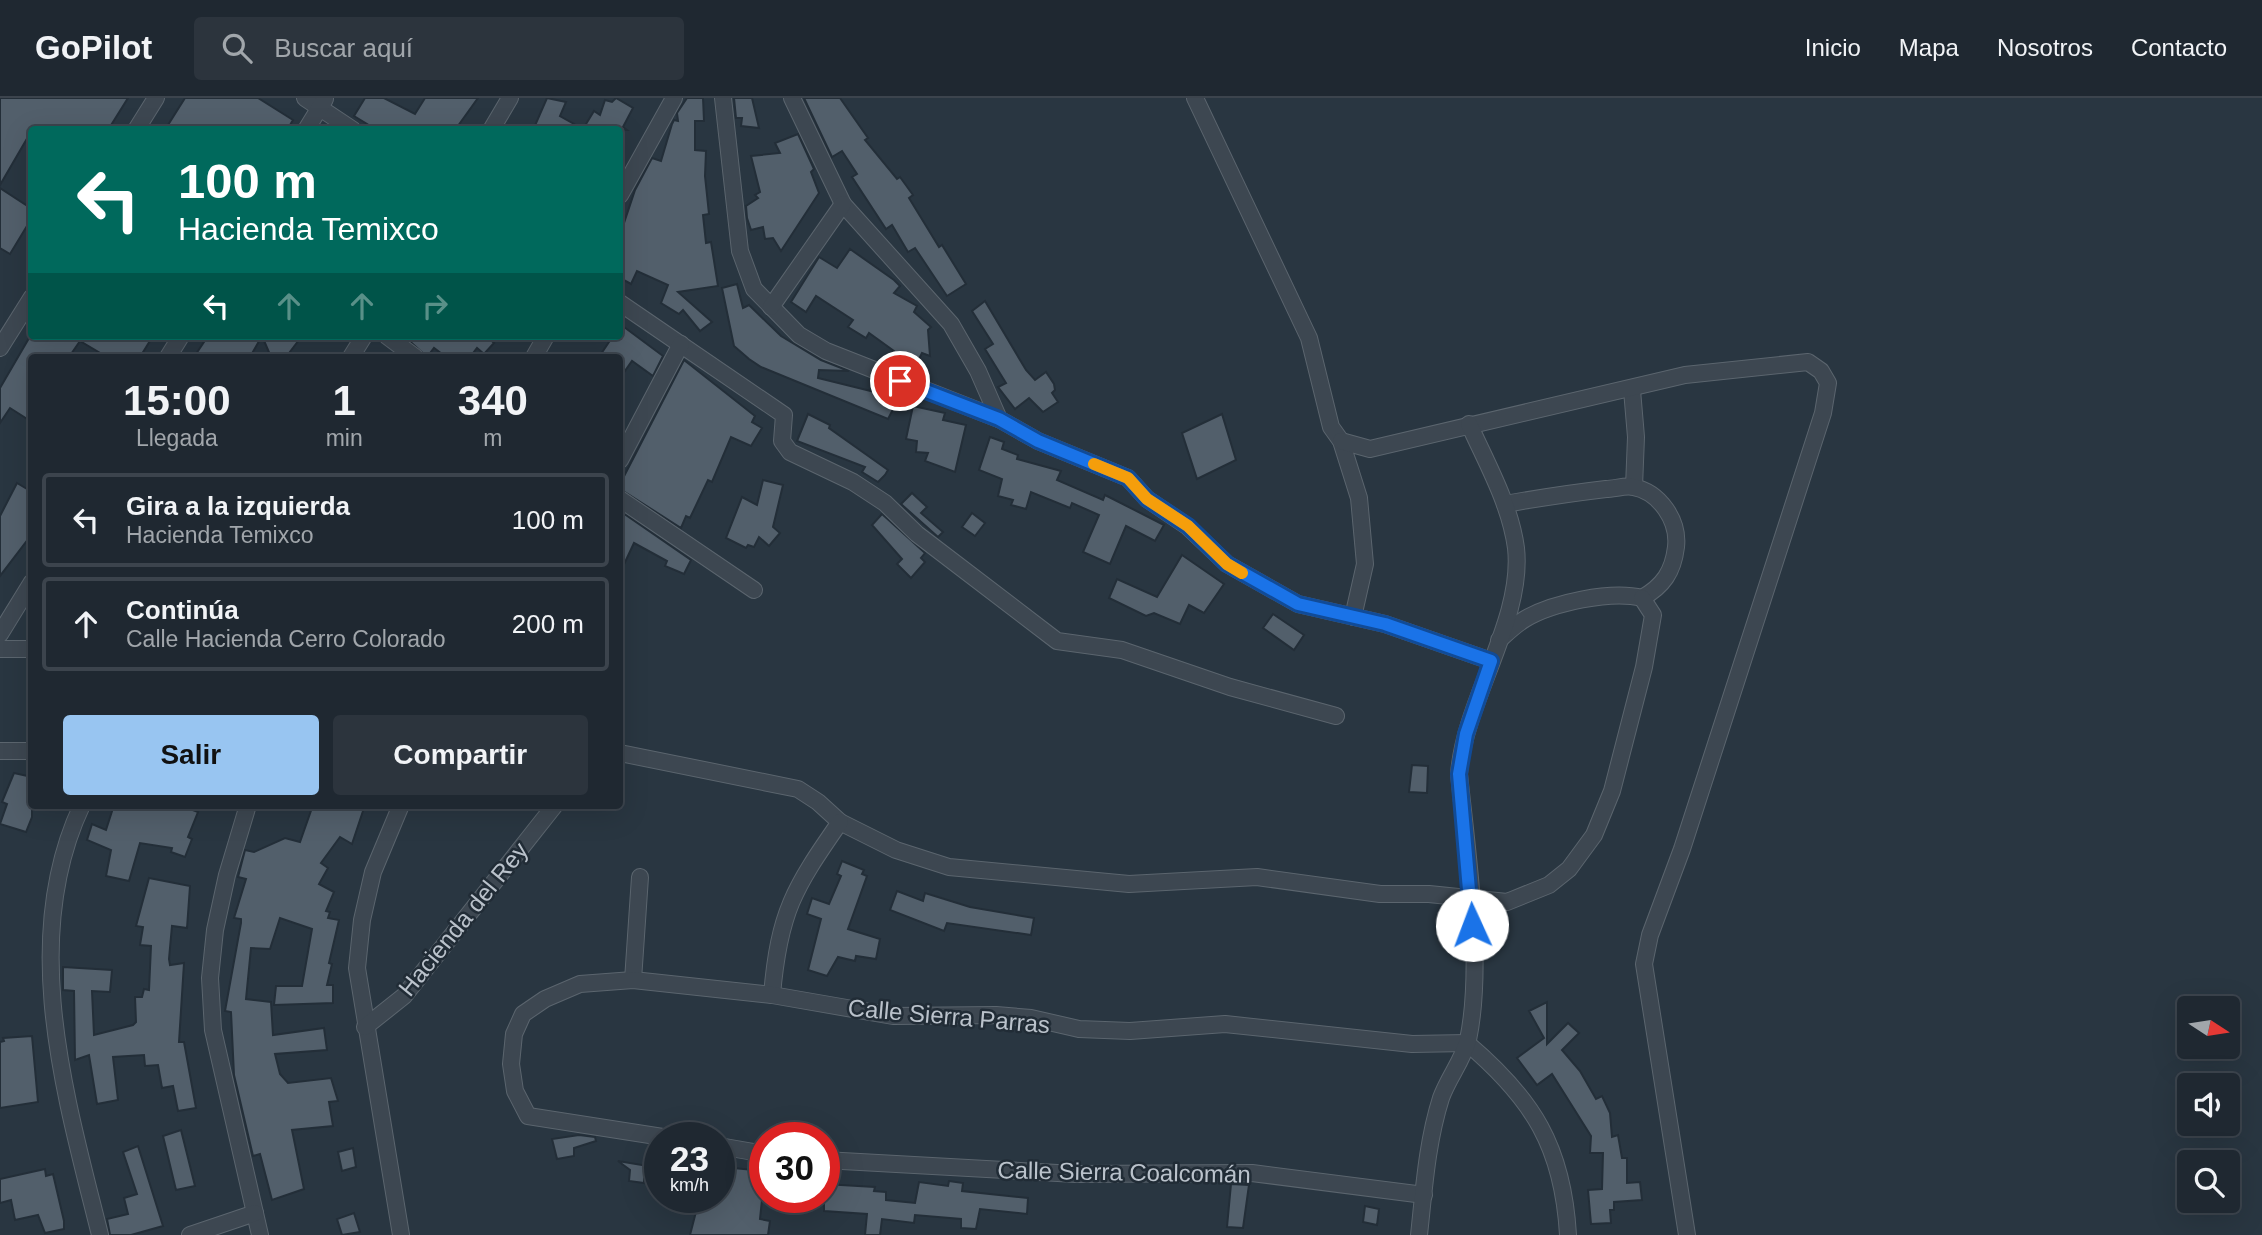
<!DOCTYPE html>
<html lang="es">
<meta charset="utf-8">
<style>
:root{--surface:#1f2831;--page:#2c343d;--text:#f1f3f6;--muted:#a1a6ab;--line:#3c444d;--accent:#98c5f1}
body{margin:0;font-family:Helvetica,sans-serif;background:var(--page);color:var(--text);height:100vh;display:flex;flex-direction:column;font-size:26px;white-space:nowrap}
*{box-sizing:border-box;margin:0}
p{font-size:23px;color:var(--muted)}
.icon{flex:none;width:38px;height:38px;fill:none;stroke:currentColor;stroke-width:2;stroke-linecap:round;stroke-linejoin:round}
.map{position:relative;flex:1;overflow:hidden}
.drawer{position:absolute;left:28px;top:256px;width:595px;height:455px;display:flex;flex-direction:column;background:var(--surface);border-radius:7px;box-shadow:0 7px 28px #0002,0 0 0 2px var(--line)}
.drawer>*{flex:none}
.top-card{position:absolute;left:28px;top:28px;width:595px;height:214px;border-radius:7px;box-shadow:0 7px 28px #0002,0 0 0 2px var(--line);background:#00695c;color:#fff;overflow:hidden}
.needle{width:46px;rotate:102deg}
.tools{position:absolute;left:2177px;top:898px;display:grid;gap:14px}
.tools a{display:grid;place-items:center;width:63px;height:63px;border-radius:7px;background:var(--surface);box-shadow:0 7px 28px #0002,0 0 0 2px var(--line);font-size:35px}
.speed{position:absolute;left:644px;top:1024px;display:flex;gap:14px;font-size:35px;font-weight:700;text-align:center}
.speed>*{display:grid;place-content:center;width:91px;height:91px;border-radius:50%;background:var(--surface);box-shadow:0 7px 28px #0002,0 0 0 2px var(--line);line-height:1}
.speed small{font-size:18px;font-weight:400}
.speed .limit{border:10px solid #d22;background:#fff;color:#111}
.pin{position:absolute;display:grid;place-items:center;width:60px;height:60px;color:#fff;margin:-30px;border:4px solid #fff;border-radius:50%;box-shadow:0 2px 7px #0007}
.me{position:absolute;width:77px;margin:-38px;rotate:358deg;stroke-linejoin:round;filter:drop-shadow(0 0 5px #0008)}
.turn{display:flex;align-items:center;gap:24px;height:147px;padding:0 35px;font-size:32px}
.turn .icon{width:91px;height:91px;stroke-width:2.5}
.turn b{display:block;font-size:49px;line-height:60px}
.lanes{display:flex;align-items:center;height:66px;padding:0 35px;background:#0003;justify-content:center;gap:35px;direction:ltr}
.lanes .off{opacity:.35}
.eta{display:flex;justify-content:space-evenly;align-items:center;height:119px;text-align:center}
.eta b{font-size:42px;font-weight:600;line-height:49px}
.cta{display:flex;gap:14px;margin-top:auto;padding:14px 35px}
.cta a{flex:1;height:80px;border-radius:7px;background:var(--accent);color:#111;font-size:28px;font-weight:600;line-height:80px;text-align:center}
.cta a+a{background:var(--page);color:var(--text)}
ul{padding:0;list-style:none}
li{display:flex;align-items:center;gap:21px;height:94px;margin:0 14px 10px;padding:0 21px;border:4px solid var(--line);border-radius:7px}
li div{flex:1}
li b{display:block;font-size:26px}
li em{font-style:normal}
header{display:flex;align-items:center;gap:42px;box-sizing:border-box;height:98px;padding:0 35px;background:var(--surface);border-bottom:2px solid var(--line)}
header strong{font-size:33px}
nav{display:flex;gap:38px;margin-inline-start:auto;font-size:24px}
.search{width:490px;height:63px;background:var(--page);display:flex;align-items:center;gap:18px;box-sizing:border-box;padding:0 24px;border-radius:7px;color:var(--muted);font-size:26px}
.map>svg:first-child{display:block}
.building{fill:#525f6b;stroke:#232e38;stroke-width:2}
.lines{fill:none;stroke-linecap:round;stroke-linejoin:round}
.minor-casing{stroke:#5b656e;stroke-width:18}
.minor{stroke:#3d4751;stroke-width:16}
.route-casing{stroke:#114b97;stroke-width:18}
.route{stroke:#1a73e8;stroke-width:12}
.slow{stroke:#f59e0b;stroke-width:12}
.labels{text-anchor:middle;dominant-baseline:central;stroke-width:5;stroke-linejoin:round;paint-order:stroke}
.street-label{font-size:24px;fill:#bac2cb;stroke:#212c36}
</style>
<header>
<strong>GoPilot</strong>
<div class="search"><svg class="icon" aria-label="search" viewBox="0 0 24 24"><circle cx="10" cy="10" r="6"/><path d="M15 15l6 6"/></svg>Buscar aquí</div>
<nav><a>Inicio</a><a>Mapa</a><a>Nosotros</a><a>Contacto</a></nav>
</header>
<div class="map">
<svg width="2262" height="1137" viewBox="0 0 2262 1137">
<rect width="100%" height="100%" fill="#293641"/>
<!-- building -->
<g class="building">
<path d="M 0,0 L 128,0 L 108,32 L 32,32 L 0,87 Z"/>
<path d="M 185,0 L 258,0 L 293,22 L 287,32 L 177,32 L 168,27 Z"/>
<path d="M 365,0 L 384,0 L 415,16 L 425,0 L 478,0 L 455,32 L 377,32 L 354,18 Z"/>
<path d="M 547,0 L 566,4 L 560,18 L 583,31 L 594,13 L 600,17 L 605,2 L 612,4 L 616,0 L 633,10 L 623,29 L 627,32 L 533,32 Z"/>
<path d="M 687,0 L 703,0 L 704,23 L 695,23 L 695,52 L 706,53 L 705,78 L 709,116 L 703,117 L 706,145 L 711,144 L 718,188 L 678,194 L 712,224 L 700,233 L 683,212 L 679,216 L 661,205 L 668,187 L 637,173 L 631,186 L 620,180 L 620,137 L 635,92 L 652,60 L 661,63 L 672,26 L 674,22 L 678,23 L 677,15 Z"/>
<path d="M 734,0 L 752,0 L 759,30 L 741,28 L 742,20 L 736,20 Z"/>
<path d="M 804,0 L 840,0 L 868,40 L 865,42 L 897,81 L 900,79 L 913,97 L 909,100 L 931,136 L 939,149 L 942,147 L 966,186 L 947,198 L 915,150 L 908,154 L 892,127 L 886,131 L 852,79 L 857,76 L 842,53 L 832,59 Z"/>
<path d="M 798,36 L 814,71 L 811,74 L 819,95 L 781,153 L 773,140 L 765,141 L 763,129 L 751,132 L 747,120 L 746,108 L 758,100 L 755,97 L 760,94 L 751,58 L 780,55 L 775,45 Z"/>
<path d="M 0,90 L 32,111 L 30,123 L 10,156 L 0,150 Z"/>
<path d="M 850,151 L 894,182 L 900,188 L 894,195 L 917,208 L 914,214 L 931,229 L 928,232 L 930,258 L 922,255 L 912,275 L 887,266 L 894,253 L 869,235 L 866,240 L 848,229 L 853,222 L 816,198 L 806,214 L 791,204 L 819,159 L 837,170 Z"/>
<path d="M 737,186 L 743,210 L 749,207 L 781,238 L 821,262 L 849,273 L 819,272 L 818,280 L 899,300 L 888,321 L 761,269 L 749,261 L 734,248 L 722,190 Z"/>
<path d="M 985,203 L 1026,272 L 1035,282 L 1046,274 L 1054,286 L 1055,292 L 1052,295 L 1058,304 L 1043,314 L 1029,300 L 1015,311 L 998,289 L 1006,285 L 985,251 L 993,246 L 972,213 Z"/>
<path d="M 620,226 L 663,258 L 653,278 L 632,263 L 620,280 L 620,259 L 599,259 L 613,238 L 620,238 Z"/>
<path d="M 32,235 L 32,238 L 153,238 L 140,259 L 107,259 L 80,243 L 69,259 L 32,259 L 32,324 L 10,310 L 0,325 L 0,290 Z"/>
<path d="M 208,238 L 262,238 L 250,259 L 194,259 Z"/>
<path d="M 262,238 L 302,238 L 286,259 L 271,259 Z"/>
<path d="M 404,238 L 487,238 L 494,245 L 484,256 L 477,250 L 470,259 L 446,259 L 434,250 L 427,259 Z"/>
<path d="M 684,262 L 755,318 L 752,324 L 762,330 L 751,348 L 731,339 L 712,384 L 708,382 L 690,420 L 686,418 L 681,430 L 620,391 L 620,386 Z"/>
<path d="M 913,308 L 945,315 L 943,322 L 966,327 L 955,374 L 925,363 L 928,355 L 916,354 L 917,343 L 906,341 Z"/>
<path d="M 808,316 L 830,327 L 829,330 L 888,372 L 885,377 L 878,384 L 862,374 L 865,369 L 797,343 Z"/>
<path d="M 1222,316 L 1236,362 L 1197,381 L 1182,335 Z"/>
<path d="M 990,339 L 1004,344 L 1002,351 L 1018,357 L 1017,361 L 1061,373 L 1057,382 L 1103,402 L 1105,397 L 1164,427 L 1155,443 L 1126,428 L 1110,466 L 1083,454 L 1099,417 L 1072,405 L 1070,410 L 1031,394 L 1026,411 L 1011,407 L 1013,402 L 998,398 L 1002,381 L 979,372 Z"/>
<path d="M 763,382 L 783,387 L 773,429 L 780,435 L 769,448 L 759,439 L 754,449 L 748,447 L 746,450 L 726,440 L 742,399 L 757,407 Z"/>
<path d="M 17,385 L 32,394 L 32,436 L 0,478 L 0,418 Z"/>
<path d="M 912,395 L 927,409 L 921,415 L 943,434 L 938,439 L 901,406 Z"/>
<path d="M 620,413 L 691,462 L 684,476 L 665,468 L 667,463 L 634,445 L 620,475 Z"/>
<path d="M 972,415 L 985,425 L 975,438 L 962,429 Z"/>
<path d="M 882,416 L 925,455 L 921,460 L 925,464 L 911,480 L 897,466 L 902,461 L 872,427 Z"/>
<path d="M 1182,457 L 1224,486 L 1204,515 L 1189,507 L 1180,526 L 1154,515 L 1146,518 L 1109,500 L 1117,481 L 1157,499 Z"/>
<path d="M 1273,516 L 1304,537 L 1294,552 L 1263,530 Z"/>
<path d="M 1412,667 L 1428,668 L 1427,695 L 1409,694 Z"/>
<path d="M 14,675 L 32,679 L 32,719 L 26,734 L 0,726 L 7,706 L 2,704 Z"/>
<path d="M 114,707 L 180,707 L 198,714 L 188,739 L 192,741 L 185,759 L 171,754 L 172,750 L 140,745 L 129,783 L 106,778 L 111,752 L 87,742 L 92,726 L 106,732 Z"/>
<path d="M 313,707 L 365,707 L 352,746 L 340,739 L 321,765 L 328,770 L 319,786 L 334,794 L 326,813 L 330,814 L 328,820 L 339,822 L 329,865 L 332,866 L 327,887 L 333,887 L 333,905 L 274,907 L 276,888 L 302,888 L 312,831 L 280,820 L 270,851 L 251,850 L 246,901 L 271,904 L 273,937 L 324,930 L 327,952 L 275,956 L 280,976 L 288,985 L 331,980 L 338,1003 L 329,1004 L 333,1028 L 292,1032 L 304,1091 L 272,1102 L 260,1056 L 253,1058 L 234,977 L 231,914 L 225,913 L 241,825 L 241,821 L 234,820 L 246,781 L 238,779 L 245,752 L 254,754 L 285,740 L 300,744 Z"/>
<path d="M 842,763 L 864,772 L 862,776 L 867,778 L 848,831 L 880,841 L 876,861 L 856,858 L 855,863 L 838,859 L 827,878 L 808,872 L 821,821 L 807,816 L 812,800 L 829,806 L 841,778 L 837,776 Z"/>
<path d="M 149,780 L 190,788 L 187,830 L 172,828 L 169,861 L 170,867 L 184,865 L 179,944 L 184,944 L 196,1010 L 178,1013 L 173,988 L 162,990 L 158,967 L 145,968 L 144,957 L 113,959 L 118,1002 L 97,1006 L 89,957 L 75,962 L 74,893 L 63,892 L 63,869 L 112,872 L 110,894 L 92,893 L 94,937 L 133,927 L 136,924 L 135,899 L 142,899 L 144,891 L 149,892 L 151,848 L 140,847 L 143,829 L 136,828 Z"/>
<path d="M 897,793 L 923,803 L 925,795 L 970,809 L 1034,820 L 1031,837 L 947,825 L 944,833 L 890,812 Z"/>
<path d="M 1547,904 L 1547,946 L 1568,925 L 1579,935 L 1562,952 L 1580,973 L 1596,1001 L 1602,998 L 1610,1015 L 1612,1039 L 1618,1037 L 1622,1060 L 1627,1060 L 1627,1085 L 1640,1084 L 1642,1102 L 1614,1104 L 1614,1112 L 1610,1112 L 1611,1125 L 1591,1126 L 1588,1092 L 1602,1091 L 1603,1055 L 1590,1055 L 1591,1038 L 1552,976 L 1537,987 L 1517,960 L 1544,940 L 1529,913 Z"/>
<path d="M 32,938 L 38,1004 L 0,1010 L 0,944 L 4,943 L 3,940 Z"/>
<path d="M 181,1032 L 195,1088 L 176,1092 L 163,1038 Z"/>
<path d="M 579,1037 L 595,1039 L 596,1043 L 574,1050 L 574,1058 L 557,1061 L 552,1041 Z"/>
<path d="M 138,1048 L 163,1128 L 131,1137 L 110,1137 L 107,1121 L 128,1116 L 124,1100 L 137,1096 L 123,1054 Z"/>
<path d="M 353,1050 L 356,1069 L 342,1073 L 338,1054 Z"/>
<path d="M 618,1063 L 660,1070 L 660,1091 L 644,1081 L 644,1085 L 629,1083 L 630,1072 Z"/>
<path d="M 723,1069 L 765,1073 L 760,1121 L 770,1123 L 768,1137 L 690,1137 L 699,1102 L 719,1100 Z"/>
<path d="M 45,1071 L 46,1078 L 53,1076 L 64,1123 L 64,1131 L 45,1135 L 38,1117 L 15,1122 L 11,1102 L 0,1105 L 0,1081 Z"/>
<path d="M 949,1083 L 963,1085 L 962,1093 L 1028,1100 L 1027,1116 L 980,1111 L 976,1131 L 961,1130 L 961,1121 L 915,1117 L 914,1125 L 882,1121 L 880,1137 L 865,1137 L 867,1116 L 824,1113 L 824,1086 L 875,1089 L 874,1093 L 886,1094 L 886,1102 L 915,1105 L 919,1084 L 948,1088 Z"/>
<path d="M 1231,1086 L 1249,1087 L 1243,1130 L 1227,1129 Z"/>
<path d="M 1365,1108 L 1379,1111 L 1377,1127 L 1363,1124 Z"/>
<path d="M 354,1115 L 360,1134 L 342,1137 L 337,1121 Z"/>
</g>
<g class="lines">
<!-- minor casing -->
<g class="minor-casing">
<g id="minor">
<path d="M 305,0 L 353,32"/>
<path d="M 723,0 L 740,153 L 754,191 L 799,237 L 826,253 L 999,321 L 1038,343 L 1128,380 L 1147,401 L 1187,428 L 1227,466 L 1298,506 L 1385,526 L 1491,563"/>
<path d="M 792,0 L 843,106 L 951,226 L 978,273 L 999,321"/>
<path d="M 1195,0 L 1309,240 L 1331,329 L 1341,343 L 1359,400 L 1365,466 L 1353,519"/>
<path d="M 136,32 L 156,0"/>
<path d="M 306,32 L 325,1"/>
<path d="M 491,32 L 510,0"/>
<path d="M 620,97 L 674,0"/>
<path d="M 620,205 L 784,317 L 782,343 L 790,354 L 853,384 L 885,405 L 917,436 L 1057,543 L 1122,552 L 1230,589 L 1336,618"/>
<path d="M 771,209 L 843,106"/>
<path d="M 387,238 L 415,259"/>
<path d="M 0,250 L 32,199"/>
<path d="M 168,259 L 181,238"/>
<path d="M 351,259 L 364,238"/>
<path d="M 534,259 L 546,238"/>
<path d="M 1632,292 L 1636,339 L 1634,389"/>
<path d="M 1341,343 L 1370,351 L 1685,277 L 1808,264 L 1821,273 L 1828,285 L 1823,315 L 1682,751 L 1650,837 L 1644,866 L 1687,1137"/>
<path d="M 620,362 L 681,246"/>
<path d="M 620,401 L 754,492"/>
<path d="M 1505,406 C 1539,400 1572,395 1606,391 C 1614,391 1626,387 1633,389 C 1660,394 1679,423 1676,449 C 1673,474 1663,488 1642,500"/>
<path d="M 0,536 L 32,484"/>
<path d="M 1499,542 C 1507,535 1515,527 1525,521 C 1552,505 1611,492 1642,500"/>
<path d="M 0,551 L 32,551"/>
<path d="M 0,653 L 32,653"/>
<path d="M 620,655 L 798,691 L 818,704 L 840,724 L 896,752 L 949,769 L 1129,786 L 1257,779 L 1380,796 L 1429,796 L 1507,804 L 1549,787 L 1569,771 L 1594,737 L 1612,693 L 1644,569 L 1653,517 L 1642,500"/>
<path d="M 82,707 C 18,842 66,1000 100,1137"/>
<path d="M 248,707 L 227,777 L 215,832 L 210,880 L 213,932 L 260,1137"/>
<path d="M 401,707 L 373,774 L 362,822 L 357,870 L 401,1137"/>
<path d="M 633,882 L 640,779"/>
<path d="M 772,897 C 779,814 794,790 840,724"/>
<path d="M 365,929 L 404,898 L 555,707"/>
<path d="M 669,1040 L 528,1018 L 515,993 L 511,966 L 514,936 L 523,916 L 545,901 L 580,886 L 633,882 L 772,897 L 893,918 L 996,917 L 1031,920 L 1079,931 L 1130,933 L 1225,926 L 1412,946 L 1467,945 C 1533,1001 1563,1049 1568,1137"/>
<path d="M 719,1048 L 765,1056"/>
<path d="M 824,1062 L 1076,1076 L 1252,1075 L 1424,1097"/>
<path d="M 190,1137 L 255,1115"/>
<path d="M 1419,1137 C 1424,1091 1427,1044 1441,1000 C 1448,980 1463,962 1468,942 C 1484,866 1467,754 1459,676 C 1464,603 1524,522 1516,450 C 1510,406 1487,366 1469,326"/>
</g>
</g>
<!-- minor -->
<use href="#minor" class="minor"/>
</g>
<g class="lines">
<!-- route casing -->
<g class="route-casing">
<path id="route" d="M 900,283 L 999,321 L 1038,343 L 1128,380 L 1147,401 L 1188,428 L 1227,466 L 1298,506 L 1385,526 L 1491,563 L 1466,636 L 1459,676 L 1472,827"/>
</g>
<!-- route -->
<use href="#route" class="route"/>
<!-- slow -->
<path class="slow" d="M 1094,366 L 1128,380 L 1147,401 L 1188,428 L 1227,466 L 1242,475"/>
</g>
<g class="labels">
<!-- street labels -->
<g class="street-label">
<text transform="translate(463 821) rotate(-51)">Hacienda del Rey</text>
<text transform="translate(949 918) rotate(5)">Calle Sierra Parras</text>
<text transform="translate(1124 1074) rotate(1)">Calle Sierra Coalcomán</text>
</g>
</g>
</svg>
<div class="tools">
<a><svg class="needle" viewBox="-14 -14 28 28"><path d="M0-13l5 13h-10z" fill="#e53935"/><path d="M0 13l5-13h-10z" fill="#a1a6ab"/></svg></a>
<a><svg class="icon" aria-label="sound" viewBox="0 0 24 24"><path d="M4 9h4l5-4v14l-5-4H4zM17 9q2 3 0 6"/></svg></a>
<a><svg class="icon" aria-label="search" viewBox="0 0 24 24"><circle cx="10" cy="10" r="6"/><path d="M15 15l6 6"/></svg></a>
</div>
<div class="speed"><div>23<small>km/h</small></div><div class="limit">30</div></div>
<div class="pin" style="left:900px;top:283px;background:#d93025"><svg class="icon" aria-label="arrive" viewBox="0 0 24 24"><path d="M6 21V4h12l-3 4 3 4H6"/></svg></div>
<svg class="me" style="left:1472px;top:827px" viewBox="-20 -20 40 40"><circle r="19" fill="#fff"/><path d="M0-13L10 11 0 6-10 11z" fill="#1a73e8"/></svg>
<div class="top-card">
<div class="turn"><svg class="icon" aria-label="left" viewBox="0 0 24 24"><path d="M17 20v-9H6M10 6l-5 5 5 5"/></svg><div><b>100 m</b>Hacienda Temixco</div></div>
<div class="lanes"><svg class="icon" aria-label="left" viewBox="0 0 24 24"><path d="M17 20v-9H6M10 6l-5 5 5 5"/></svg><svg class="icon off" aria-label="ahead" viewBox="0 0 24 24"><path d="M12 20V5M6 11l6-6 6 6"/></svg><svg class="icon off" aria-label="ahead" viewBox="0 0 24 24"><path d="M12 20V5M6 11l6-6 6 6"/></svg><svg class="icon off" aria-label="right" viewBox="0 0 24 24"><path d="M7 20v-9h11M14 6l5 5-5 5"/></svg></div>
</div>
<section class="drawer">
<div class="eta">
<div><b>15:00</b><p>Llegada</p></div>
<div><b>1</b><p>min</p></div>
<div><b>340</b><p>m</p></div>
</div>
<ul>
<li><svg class="icon" aria-label="left" viewBox="0 0 24 24"><path d="M17 20v-9H6M10 6l-5 5 5 5"/></svg><div><b>Gira a la izquierda</b><p>Hacienda Temixco</p></div><em>100 m</em></li>
<li><svg class="icon" aria-label="ahead" viewBox="0 0 24 24"><path d="M12 20V5M6 11l6-6 6 6"/></svg><div><b>Continúa</b><p>Calle Hacienda Cerro Colorado</p></div><em>200 m</em></li>
</ul>
<div class="cta"><a>Salir</a><a>Compartir</a></div>
</section>
</div>
